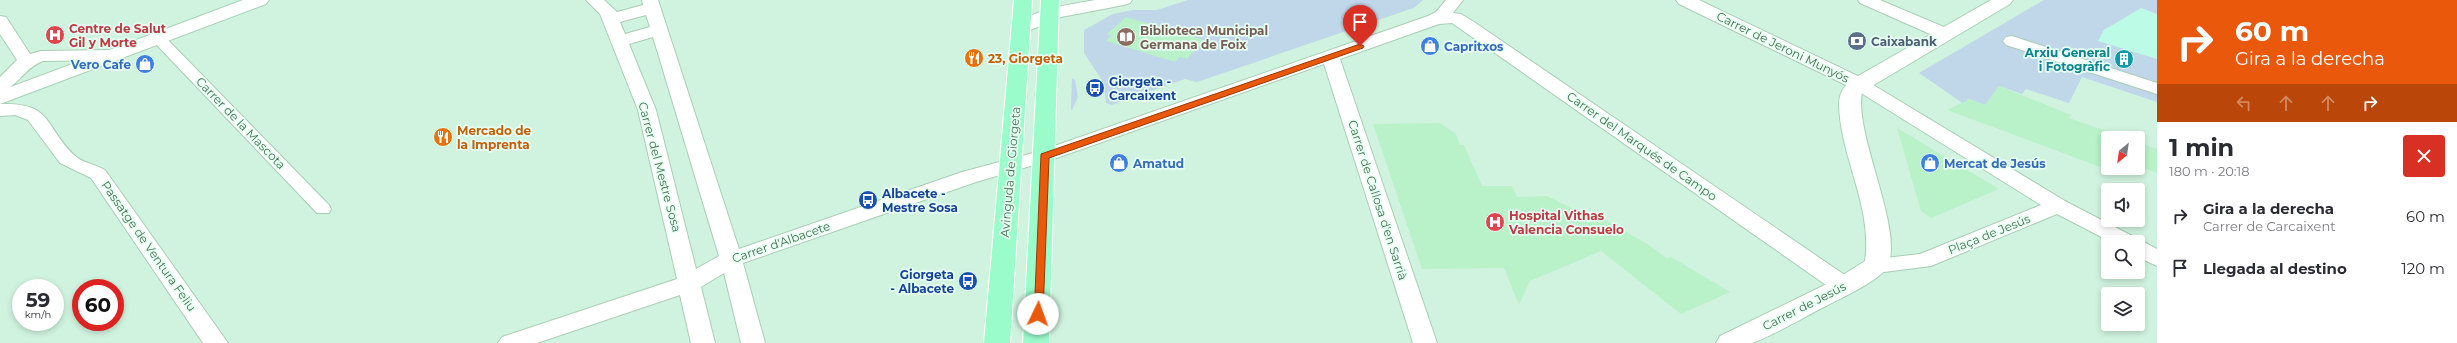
<!DOCTYPE html>
<html lang="es">
<meta charset="utf-8">
<style>
:root{--surface:#fff;--page:#f2f2f3;--text:#2b2b33;--muted:#7c7c81}
body{margin:0;font-family:Montserrat,sans-serif;background:var(--page);color:var(--text);height:100vh;display:flex;flex-direction:column;font-size:15px;white-space:nowrap}
*{box-sizing:border-box;margin:0}
p{font-size:13px;color:var(--muted)}
.icon{flex:none;width:22px;height:22px;fill:none;stroke:currentColor;stroke-width:2;stroke-linecap:round;stroke-linejoin:round}
.map{position:relative;flex:1;overflow:hidden}
.details{display:flex;flex-direction:column;background:var(--surface);width:300px}
.details>*{flex:none}
.guide{background:#ea580c;color:#fff;overflow:hidden}
.needle{width:26px;rotate:209deg}
.fabs{position:absolute;left:2101px;top:131px;display:grid;gap:8px}
.fabs a{display:grid;place-items:center;width:44px;height:44px;border-radius:4px;background:var(--surface);box-shadow:0 2px 6px #0003;font-size:20px}
.speed{position:absolute;left:12px;top:279px;display:flex;gap:8px;font-size:20px;font-weight:700;text-align:center}
.speed>*{display:grid;place-content:center;width:52px;height:52px;border-radius:50%;background:var(--surface);box-shadow:0 2px 6px #0003;line-height:1}
.speed small{font-size:10px;font-weight:400}
.speed .limit{border:6px solid #d22;background:#fff;color:#111}
.pin{position:absolute;display:grid;place-items:center;width:34px;height:34px;color:#fff;margin:-41px -17px;border-radius:50% 50% 50% 0;rotate:-45deg;box-shadow:0 0 4px #0007}
.pin .icon{rotate:45deg}
.me{position:absolute;width:44px;margin:-22px;rotate:3deg;stroke-linejoin:round;filter:drop-shadow(0 0 3px #0008)}
.turn{display:flex;align-items:center;gap:14px;height:84px;padding:0 12px;font-size:18px}
.turn .icon{width:52px;height:52px;stroke-width:2.5}
.turn b{display:block;font-size:28px;line-height:34px}
.lanes{display:flex;align-items:center;height:38px;padding:0 12px;background:#0003;justify-content:center;gap:20px;direction:ltr}
.lanes .off{opacity:.35}
.round{display:grid;place-items:center;flex:none;width:42px;height:42px;border-radius:4px;background:var(--page)}
.overview{display:flex;align-items:center;justify-content:space-between;height:68px;padding:0 12px}
h1{font-size:24px;font-weight:700;line-height:30px}
ul{padding:0;list-style:none}
li{display:flex;align-items:center;gap:12px;height:52px;padding:0 12px}
li div{flex:1}
li b{display:block;font-size:15px}
li em{font-style:normal}
main{display:flex;flex:1;min-height:0}
.map>svg:first-child{display:block}
.residential{fill:#d0f3df;fill-rule:evenodd}
.green{fill:#c0d6e9}
.sand{fill:#bcfce6}
.building{fill:#b9f1c9}
.lines{fill:none;stroke-linecap:round;stroke-linejoin:round}
.pedestrian-casing{stroke:#a9cdb4;stroke-width:2}
.minor-casing{stroke:#a9cdb4;stroke-width:2}
.tertiary-casing{stroke:#a9cdb4;stroke-width:2}
.secondary-casing{stroke:#a6d0b4;stroke-width:2}
.primary-casing{stroke:#fff;stroke-width:2}
.pedestrian{fill:#fff;fill-rule:evenodd}
.minor{fill:#fff;fill-rule:evenodd}
.tertiary{fill:#fff;fill-rule:evenodd}
.secondary{fill:#fff;fill-rule:evenodd}
.primary{fill:#9afbcb;fill-rule:evenodd}
.route{fill:#ea580c;stroke:#983908}
.labels{text-anchor:middle;dominant-baseline:central;stroke-width:3.5;stroke-linejoin:round;paint-order:stroke}
.health-label{font-size:12px;font-weight:bold;fill:#be3a42;stroke:#e7fff3;text-anchor:start}
.education-label{font-size:12px;font-weight:bold;fill:#785e54;stroke:#e7fff3;text-anchor:start}
.service-label{font-size:12px;font-weight:bold;fill:#4e5e75;stroke:#e7fff3;text-anchor:start}
.shop-label{font-size:12px;font-weight:bold;fill:#366cbe;stroke:#e7fff3;text-anchor:start}
.street-label{font-size:12px;fill:#487352;stroke:#e7fff3}
.culture-label{font-size:12px;font-weight:bold;fill:#0d838f;stroke:#e7fff3;text-anchor:end}
.food-label{font-size:12px;font-weight:bold;fill:#c56008;stroke:#e7fff3;text-anchor:start}
.transit-label{font-size:12px;font-weight:bold;fill:#164399;stroke:#e7fff3;text-anchor:start}
</style>
<main>
<div class="map">
<svg width="2157" height="343" viewBox="0 0 2157 343">
<rect width="100%" height="100%" fill="#e2fcee"/>
<!-- residential -->
<path class="residential" d="M 0,0 L 2157,0 L 2157,343 L 0,343 ZM 2108,138 L 2138,138 L 2138,168 L 2108,168 ZM 2108,190 L 2138,190 L 2138,220 L 2108,220 ZM 2108,242 L 2138,242 L 2138,272 L 2108,272 ZM 21,288 L 55,288 L 55,322 L 21,322 ZM 81,288 L 115,288 L 115,322 L 81,322 ZM 2108,294 L 2138,294 L 2138,324 L 2108,324 Z"/>
<!-- green -->
<g class="green">
<path d="M 1188,0 L 1423,0 L 1414,8 L 1399,13 L 1197,82 L 1185,79 L 1112,105 L 1106,103 L 1104,83 L 1084,53 L 1084,30 L 1113,14 L 1133,10 L 1157,10 Z"/>
<path d="M 2044,0 L 2157,0 L 2157,102 L 2082,77 L 2069,103 L 2026,89 L 2022,94 L 1999,86 L 1985,105 L 1968,99 L 1964,104 L 1919,73 Z"/>
<path d="M 1072,78 L 1075,80 L 1078,97 L 1072,110 L 1071,108 Z"/>
</g>
<!-- sand -->
<path class="sand" d="M 2141,8 L 2157,14 L 2157,59 L 2098,41 L 2104,30 Z"/>
<!-- building -->
<g class="building">
<path d="M 1126,17 L 1143,22 L 1204,40 L 1187,59 L 1180,57 L 1175,62 L 1106,41 L 1111,36 L 1107,34 Z"/>
<path d="M 1999,86 L 2071,115 L 2069,118 L 2127,138 L 2108,138 L 2108,168 L 2111,171 L 1947,110 L 1970,99 L 1985,105 Z"/>
<path d="M 1440,123 L 1456,134 L 1460,145 L 1464,145 L 1482,186 L 1512,186 L 1517,197 L 1547,196 L 1595,220 L 1591,212 L 1649,245 L 1666,258 L 1671,257 L 1730,292 L 1681,314 L 1601,251 L 1530,281 L 1519,305 L 1504,268 L 1422,269 L 1373,124 Z"/>
<path d="M 1897,128 L 1999,189 L 1931,218 L 1921,211 Z"/>
<path d="M 2138,142 L 2157,149 L 2157,173 L 2138,166 Z"/>
</g>
<g class="lines">
<!-- pedestrian casing -->
<g class="pedestrian-casing">
<path id="pedestrian" d="M 158,34 L 163,35 L 329,205 L 331,209 L 329,213 L 317,213 L 153,41 L 152,38 Z"/>
</g>
<!-- minor casing -->
<g class="minor-casing">
<g id="minor">
<path d="M 586,0 L 604,0 L 617,12 L 643,5 L 642,0 L 658,0 L 739,249 L 962,172 L 1037,152 L 1428,16 L 1436,12 L 1446,0 L 1463,0 L 1453,13 L 1461,14 L 1474,22 L 1852,280 L 1855,286 L 1852,292 L 1844,294 L 1836,292 L 1452,23 L 1439,24 L 1340,59 L 1437,343 L 1413,343 L 1324,64 L 1051,160 L 976,182 L 743,263 L 765,343 L 741,343 L 724,273 L 701,287 L 715,343 L 691,343 L 680,295 L 537,343 L 498,343 L 502,337 L 677,279 L 638,110 L 600,14 ZM 646,15 L 650,27 L 625,34 L 620,22 ZM 653,37 L 719,256 L 696,269 L 656,110 L 629,44 Z"/>
<path d="M 1095,0 L 1132,0 L 1130,3 L 1124,5 L 1061,17 L 1021,34 L 1015,33 L 1012,29 C 1026,10 1073,4 1095,0 Z"/>
<path d="M 1858,0 L 1880,0 L 1951,30 L 1954,34 L 1951,38 L 1939,38 L 1860,3 Z"/>
<path d="M 0,16 L 6,17 L 30,54 L 41,51 L 113,50 L 119,51 L 122,55 L 119,59 L 113,60 L 43,61 C 25,67 17,88 0,92 L 0,77 L 17,60 L 0,34 Z"/>
<path d="M 2012,36 L 2157,83 L 2157,94 L 2006,45 L 2003,41 L 2006,37 Z"/>
<path d="M 1859,79 L 1865,80 L 2065,201 L 2157,249 L 2157,266 L 2138,257 L 2138,242 L 2111,242 L 2057,214 L 1931,266 L 1876,273 L 1868,270 L 1865,265 L 1868,260 L 1920,254 L 2041,205 L 1853,88 L 1850,84 L 1853,80 Z"/>
<path d="M 0,104 C 53,102 44,126 74,155 C 82,163 95,164 105,170 L 228,343 L 203,343 L 91,178 L 60,163 L 28,120 L 15,115 L 0,116 Z"/>
</g>
</g>
<!-- tertiary casing -->
<g class="tertiary-casing">
<path id="tertiary" d="M 1676,0 L 1699,0 L 1866,80 L 1869,84 L 1866,88 L 1859,90 L 1852,88 L 1679,4 Z"/>
</g>
<!-- secondary casing -->
<g class="secondary-casing">
<g id="secondary">
<path d="M 243,0 L 269,0 L 266,4 L 0,104 L 0,91 Z"/>
<path d="M 1991,0 L 2013,0 L 2010,4 L 1862,92 C 1853,135 1909,239 1885,270 C 1876,282 1841,298 1826,306 C 1804,317 1775,335 1752,343 C 1742,343 1727,343 1716,343 L 1720,336 L 1835,280 L 1865,261 C 1873,207 1840,157 1839,104 C 1839,94 1844,86 1851,80 Z"/>
</g>
</g>
<!-- primary casing -->
<g class="primary-casing">
<g id="primary">
<path d="M 1014,0 L 1032,0 L 1010,343 L 984,343 Z"/>
<path d="M 1041,0 L 1059,0 L 1049,343 L 1023,343 Z"/>
</g>
</g>
<!-- pedestrian -->
<use href="#pedestrian" class="pedestrian"/>
<!-- minor -->
<use href="#minor" class="minor"/>
<!-- tertiary -->
<use href="#tertiary" class="tertiary"/>
<!-- secondary -->
<use href="#secondary" class="secondary"/>
<!-- primary -->
<use href="#primary" class="primary"/>
</g>
<!-- route -->
<path class="route" d="M 1360,44 L 1364,46 L 1363,48 L 1049,158 L 1043,314 L 1041,317 L 1034,317 L 1041,154 Z"/>
<!-- icons -->
<defs>
<g id="hospital-disc" transform="scale(1)"><circle r="9.5" fill="#e0444e" stroke="#e7fff3"/><path d="M-5-5h3v3.5h4V-5h3V5h-3V1.5h-4V5h-3Z" fill="#fff"/></g>
<g id="library-disc" transform="scale(1)"><circle r="9.5" fill="#8d6e63" stroke="#e7fff3"/><path d="M-6-4Q-3-5.5-.7-3.5V5Q-3 3-6 4ZM6-4Q3-5.5 .7-3.5V5Q3 3 6 4Z" fill="#fff"/></g>
<g id="bank-disc" transform="scale(1)"><circle r="9.5" fill="#5c6f8a" stroke="#e7fff3"/><path d="M-6-4H6V4H-6ZM0-2.3a2.3 2.3 0 1 0 0 4.6a2.3 2.3 0 1 0 0-4.6Z" fill="#fff"/></g>
<g id="shop-disc" transform="scale(1)"><circle r="9.5" fill="#3f7fe0" stroke="#e7fff3"/><path d="M-5-2.5h2.3a2.7 3.5 0 0 1 5.4 0H5L5.5 6h-11ZM-1.5-2.5h3a1.5 2.3 0 0 0-3 0Z" fill="#fff"/></g>
<g id="restaurant-disc" transform="scale(1)"><circle r="9.5" fill="#e8710a" stroke="#e7fff3"/><path d="M-5-6h1v4h1v-4h1v4h1v-4h1v5L-1.5 .5V6h-2V.5L-5-1ZM5-6V6H3V1.5H1.5Q1.5-4 5-6Z" fill="#fff"/></g>
<g id="building-disc" transform="scale(1)"><circle r="9.5" fill="#0f9aa8" stroke="#e7fff3"/><path d="M-4-6H4V6H1V3H-1V6H-4ZM-2.5-4.3h1.7v1.8h-1.7ZM.8-4.3h1.7v1.8H.8ZM-2.5-1h1.7V.8h-1.7ZM.8-1h1.7V.8H.8Z" fill="#fff"/></g>
<g id="bus-disc" transform="scale(1)"><circle r="9.5" fill="#1a4fb4" stroke="#e7fff3"/><path d="M-5-6H5V4H4V6H2V4H-2V6H-4V4H-5ZM-3.5-4V0h7V-4ZM-3.5 1.2v1.5H-2V1.2ZM2 1.2v1.5H3.5V1.2Z" fill="#fff"/></g>
</defs>
<g fill-rule="evenodd">
<use href="#hospital-disc" x="55" y="35"/>
<use href="#library-disc" x="1126" y="37"/>
<use href="#bank-disc" x="1857" y="41"/>
<use href="#shop-disc" x="1430" y="46"/>
<use href="#restaurant-disc" x="974" y="58"/>
<use href="#building-disc" x="2124" y="59"/>
<use href="#shop-disc" x="145" y="64"/>
<use href="#bus-disc" x="1095" y="88"/>
<use href="#restaurant-disc" x="443" y="137"/>
<use href="#shop-disc" x="1119" y="163"/>
<use href="#shop-disc" x="1930" y="163"/>
<use href="#bus-disc" x="868" y="200"/>
<use href="#hospital-disc" x="1495" y="222"/>
<use href="#bus-disc" x="968" y="281"/>
</g>
<g class="labels">
<!-- health labels -->
<g class="health-label">
<text x="69" y="28">Centre de Salut<tspan x="69" dy="14">Gil y Morte</tspan></text>
<text x="1509" y="215">Hospital Vithas<tspan x="1509" dy="14">Valencia Consuelo</tspan></text>
</g>
<!-- education labels -->
<g class="education-label">
<text x="1140" y="30">Biblioteca Municipal<tspan x="1140" dy="14">Germana de Foix</tspan></text>
</g>
<!-- service labels -->
<g class="service-label">
<text x="1871" y="41">Caixabank</text>
</g>
<!-- shop labels -->
<g class="shop-label">
<text x="1444" y="46">Capritxos</text>
<text x="131" y="64" text-anchor="end">Vero Cafe</text>
<text x="1133" y="163">Amatud</text>
<text x="1944" y="163">Mercat de Jesús</text>
</g>
<!-- street labels -->
<g class="street-label">
<text transform="translate(1783 47) rotate(26)">Carrer de Jeroni Munyós</text>
<text transform="translate(241 123) rotate(46)">Carrer de la Mascota</text>
<text transform="translate(1642 146) rotate(35)">Carrer del Marqués de Campo</text>
<text transform="translate(660 167) rotate(75)">Carrer del Mestre Sosa</text>
<text transform="translate(1010 172) rotate(-85)">Avinguda de Giorgeta</text>
<text transform="translate(1378 200) rotate(72)">Carrer de Callosa d'en Sarrià</text>
<text transform="translate(1989 234) rotate(-22)">Plaça de Jesús</text>
<text transform="translate(781 242) rotate(-19)">Carrer d'Albacete</text>
<text transform="translate(149 246) rotate(55)">Passatge de Ventura Feliu</text>
<text transform="translate(1804 306) rotate(-27)">Carrer de Jesús</text>
</g>
<!-- culture labels -->
<g class="culture-label">
<text x="2110" y="52">Arxiu General<tspan x="2110" dy="14">i Fotogràfic</tspan></text>
</g>
<!-- food labels -->
<g class="food-label">
<text x="988" y="58">23, Giorgeta</text>
<text x="457" y="130">Mercado de<tspan x="457" dy="14">la Imprenta</tspan></text>
</g>
<!-- transit labels -->
<g class="transit-label">
<text x="1109" y="81">Giorgeta -<tspan x="1109" dy="14">Carcaixent</tspan></text>
<text x="882" y="193">Albacete -<tspan x="882" dy="14">Mestre Sosa</tspan></text>
<text x="954" y="274" text-anchor="end">Giorgeta<tspan x="954" dy="14">- Albacete</tspan></text>
</g>
</g>
</svg>
<div class="fabs">
<a><svg class="needle" viewBox="-14 -14 28 28"><path d="M0-13l5 13h-10z" fill="#e53935"/><path d="M0 13l5-13h-10z" fill="#7c7c81"/></svg></a>
<a><svg class="icon" aria-label="sound" viewBox="0 0 24 24"><path d="M4 9h4l5-4v14l-5-4H4zM17 9q2 3 0 6"/></svg></a>
<a><svg class="icon" aria-label="search" viewBox="0 0 24 24"><circle cx="10" cy="10" r="6"/><path d="M15 15l6 6"/></svg></a>
<a><svg class="icon" aria-label="layers" viewBox="0 0 24 24"><path d="M12 4l9 5-9 5-9-5zM3 14l9 5 9-5"/></svg></a>
</div>
<div class="speed"><div>59<small>km/h</small></div><div class="limit">60</div></div>
<div class="pin" style="left:1360px;top:46px;background:#d93025"><svg class="icon" aria-label="arrive" viewBox="0 0 24 24"><path d="M6 21V4h12l-3 4 3 4H6"/></svg></div>
<svg class="me" style="left:1038px;top:314px" viewBox="-20 -20 40 40"><circle r="19" fill="#fff"/><path d="M0-13L10 11 0 6-10 11z" fill="#ea580c"/></svg>
</div>
<section class="details">
<div class="guide">
<div class="turn"><svg class="icon" aria-label="right" viewBox="0 0 24 24"><path d="M7 20v-9h11M14 6l5 5-5 5"/></svg><div><b>60 m</b>Gira a la derecha</div></div>
<div class="lanes"><svg class="icon off" aria-label="left" viewBox="0 0 24 24"><path d="M17 20v-9H6M10 6l-5 5 5 5"/></svg><svg class="icon off" aria-label="ahead" viewBox="0 0 24 24"><path d="M12 20V5M6 11l6-6 6 6"/></svg><svg class="icon off" aria-label="ahead" viewBox="0 0 24 24"><path d="M12 20V5M6 11l6-6 6 6"/></svg><svg class="icon" aria-label="right" viewBox="0 0 24 24"><path d="M7 20v-9h11M14 6l5 5-5 5"/></svg></div>
</div>
<div class="overview"><div><h1>1 min</h1><p>180 m · 20:18</p></div><a class="round" style="background:#d93025;color:#fff"><svg class="icon" aria-label="close" viewBox="0 0 24 24"><path d="M6 6l12 12M18 6L6 18"/></svg></a></div>
<ul>
<li><svg class="icon" aria-label="right" viewBox="0 0 24 24"><path d="M7 20v-9h11M14 6l5 5-5 5"/></svg><div><b>Gira a la derecha</b><p>Carrer de Carcaixent</p></div><em>60 m</em></li>
<li><svg class="icon" aria-label="arrive" viewBox="0 0 24 24"><path d="M6 21V4h12l-3 4 3 4H6"/></svg><div><b>Llegada al destino</b></div><em>120 m</em></li>
</ul>
</section>
</main>
